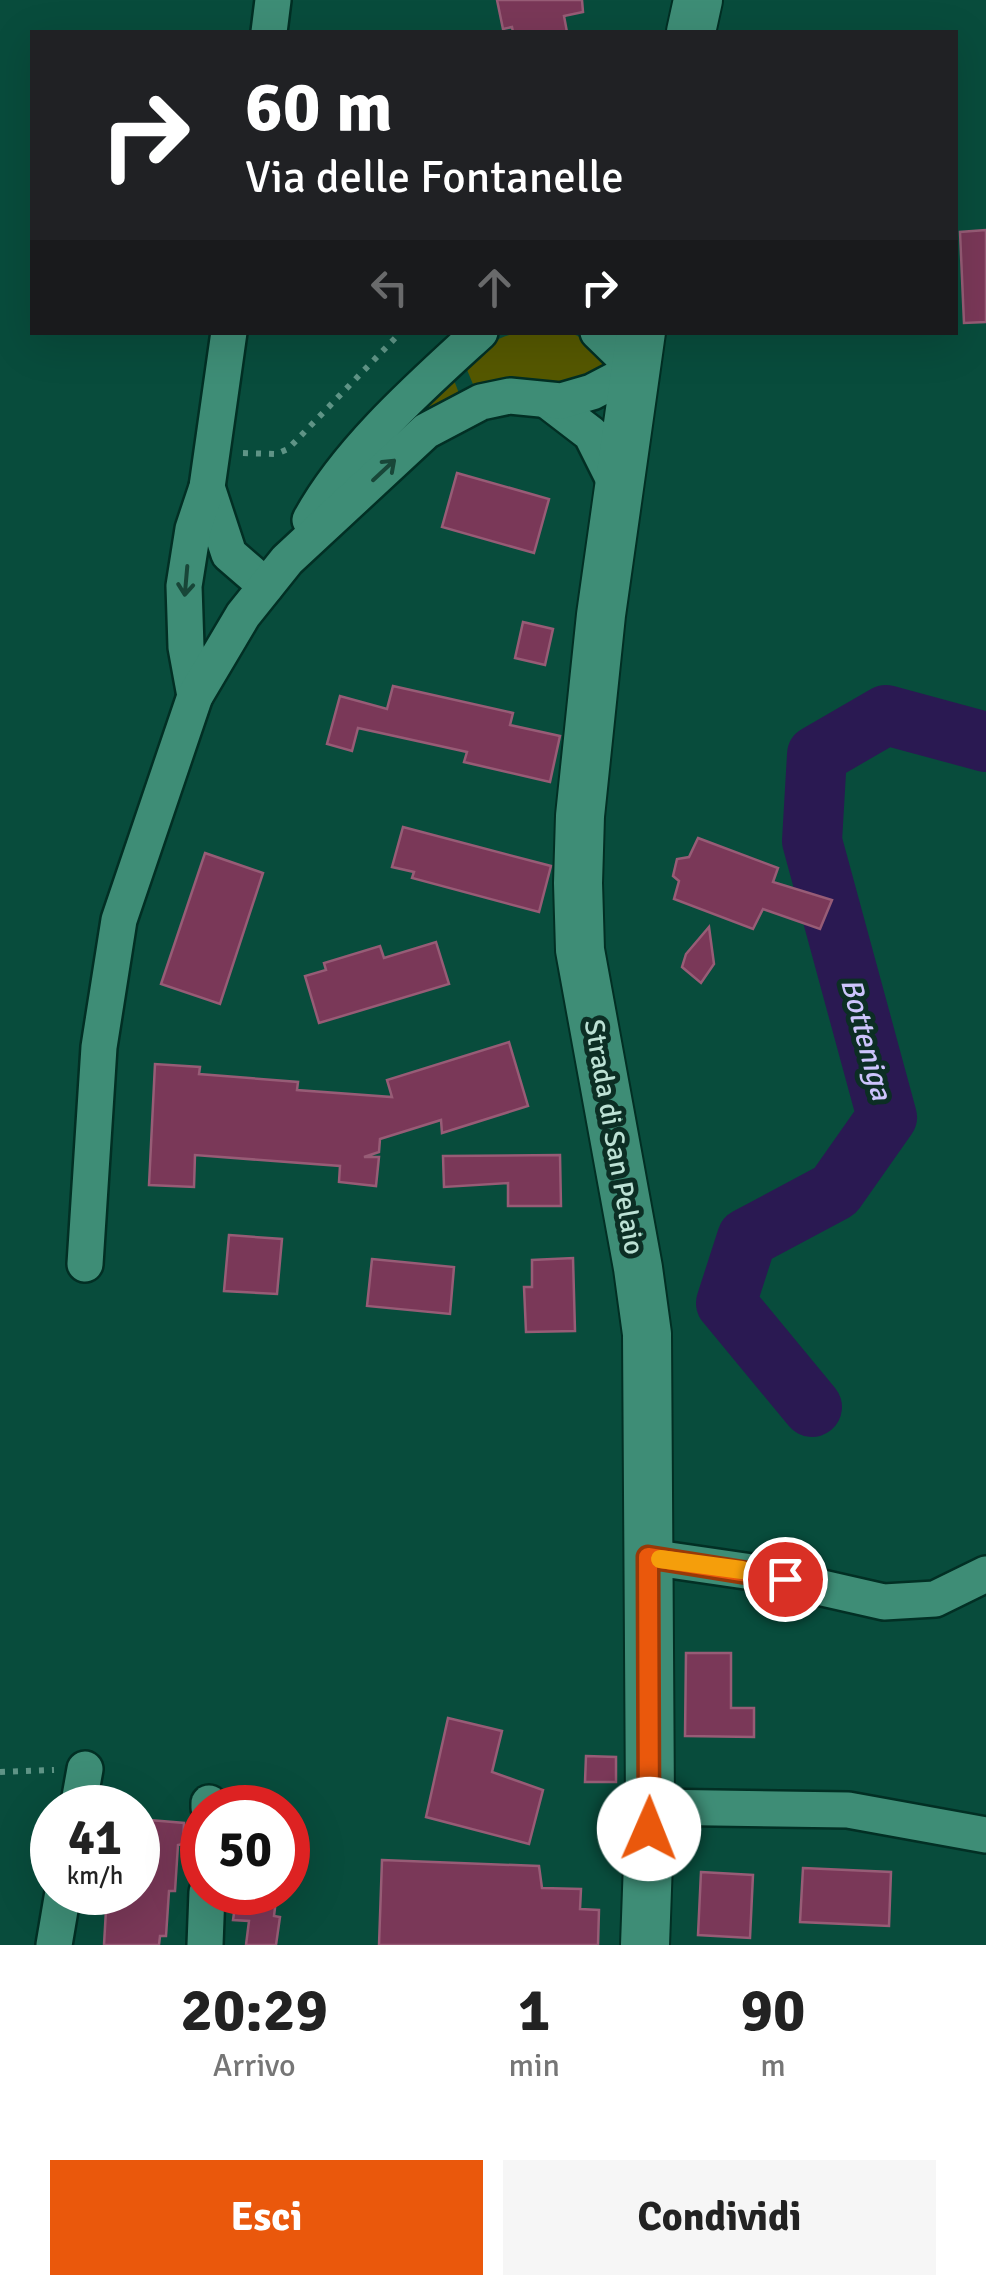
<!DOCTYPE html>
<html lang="it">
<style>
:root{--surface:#fff;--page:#f6f6f6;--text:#222;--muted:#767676;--accent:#ea580c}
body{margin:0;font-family:Signika,sans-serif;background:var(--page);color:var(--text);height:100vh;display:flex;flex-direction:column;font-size:38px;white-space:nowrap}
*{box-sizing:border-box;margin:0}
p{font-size:32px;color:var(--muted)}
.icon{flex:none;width:55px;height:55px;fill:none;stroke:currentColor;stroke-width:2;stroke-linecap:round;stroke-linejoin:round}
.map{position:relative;height:1945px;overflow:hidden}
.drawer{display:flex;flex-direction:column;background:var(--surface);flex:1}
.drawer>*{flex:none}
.guide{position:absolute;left:30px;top:30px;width:928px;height:305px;border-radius:0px;box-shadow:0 10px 40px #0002;background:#202124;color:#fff;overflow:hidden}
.speed{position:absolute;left:30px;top:1785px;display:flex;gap:20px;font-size:50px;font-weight:700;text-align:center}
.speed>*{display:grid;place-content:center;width:130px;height:130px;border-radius:50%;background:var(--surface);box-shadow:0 10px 40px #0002;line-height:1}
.speed small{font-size:25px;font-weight:400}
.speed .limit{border:15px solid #d22;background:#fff;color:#111}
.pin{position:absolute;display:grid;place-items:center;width:85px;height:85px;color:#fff;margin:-42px;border:5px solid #fff;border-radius:50%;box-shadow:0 2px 10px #0007}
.me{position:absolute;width:110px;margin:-55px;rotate:1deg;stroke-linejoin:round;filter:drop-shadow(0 0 8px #0008)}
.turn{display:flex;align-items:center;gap:35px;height:210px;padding:0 50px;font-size:45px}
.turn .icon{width:130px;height:130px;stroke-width:2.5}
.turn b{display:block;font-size:70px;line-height:85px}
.lanes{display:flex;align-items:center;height:95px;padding:0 50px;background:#0003;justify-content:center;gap:50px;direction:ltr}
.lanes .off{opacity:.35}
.eta{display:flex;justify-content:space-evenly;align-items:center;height:170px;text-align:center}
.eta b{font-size:60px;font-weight:700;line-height:70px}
.button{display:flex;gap:20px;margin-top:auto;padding:20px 50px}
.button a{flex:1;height:115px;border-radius:0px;background:var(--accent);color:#fff;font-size:40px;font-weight:700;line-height:115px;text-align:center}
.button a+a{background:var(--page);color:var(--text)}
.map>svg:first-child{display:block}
.green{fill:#555801}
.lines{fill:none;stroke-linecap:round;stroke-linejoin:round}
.river{stroke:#2a1952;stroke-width:60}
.building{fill:#7a3858;stroke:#975c76;stroke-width:2.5}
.street-casing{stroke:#022f24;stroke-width:40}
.secondary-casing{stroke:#022f24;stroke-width:52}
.path{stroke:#5f9486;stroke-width:6;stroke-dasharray:5 8;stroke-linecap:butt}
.street{stroke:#3e8d76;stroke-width:35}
.secondary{stroke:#3e8d76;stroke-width:48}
.oneway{stroke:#184638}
.route-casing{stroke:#983908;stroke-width:25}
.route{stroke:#ea580c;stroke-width:18}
.slow{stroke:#f59e0b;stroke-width:18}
.labels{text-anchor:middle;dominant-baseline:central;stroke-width:10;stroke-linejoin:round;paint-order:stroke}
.street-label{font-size:28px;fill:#bce1d4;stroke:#0c2e24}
.water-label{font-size:30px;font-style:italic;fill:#cdc4fc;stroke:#0c2e24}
</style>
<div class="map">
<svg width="986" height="1945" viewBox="0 0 986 1945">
<rect width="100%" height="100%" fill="#084c3c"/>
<!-- green -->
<g class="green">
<path d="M 569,332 L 584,339 L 607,365 L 575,385 L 475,389 L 465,365 C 507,326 513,333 569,332 Z"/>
<path d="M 452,375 L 460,396 L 398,441 L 397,429 Z"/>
</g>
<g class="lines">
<!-- river -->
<path class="river" d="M 812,1407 L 726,1303 L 747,1238 L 835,1191 L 887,1117 L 812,841 L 817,755 L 886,715 L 986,742"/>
</g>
<!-- building -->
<g class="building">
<path d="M 497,0 L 582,0 L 583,12 L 564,16 L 567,32 L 513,32 L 512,27 L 503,29 Z"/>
<path d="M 986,230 L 986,322 L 964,323 L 960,232 Z"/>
<path d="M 457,473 L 549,499 L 534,553 L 442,527 Z"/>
<path d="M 523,622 L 553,629 L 545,665 L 515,658 Z"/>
<path d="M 393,686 L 513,713 L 510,725 L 560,736 L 550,782 L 464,762 L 467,752 L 358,728 L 352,751 L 327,744 L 340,696 L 387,709 Z"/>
<path d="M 403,827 L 551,866 L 539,912 L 412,878 L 414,872 L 392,867 Z"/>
<path d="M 698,838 L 778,868 L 773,882 L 832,900 L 820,929 L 763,909 L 753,929 L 674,899 L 679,881 L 673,876 L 677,859 L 689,857 Z"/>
<path d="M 205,853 L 263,873 L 220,1004 L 161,984 Z"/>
<path d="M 709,927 L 714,964 L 701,983 L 682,967 L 686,954 Z"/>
<path d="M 436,942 L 449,984 L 319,1023 L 305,976 L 326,970 L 324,963 L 380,946 L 384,958 Z"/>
<path d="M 509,1042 L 528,1106 L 442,1133 L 441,1120 L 380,1139 L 379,1152 L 364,1157 L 379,1157 L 376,1186 L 339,1182 L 340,1166 L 195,1155 L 194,1187 L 149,1185 L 155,1064 L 200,1067 L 199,1074 L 298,1082 L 297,1090 L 392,1097 L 387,1080 Z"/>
<path d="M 560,1155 L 561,1206 L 508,1206 L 508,1183 L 444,1187 L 443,1156 Z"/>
<path d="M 229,1235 L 282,1239 L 277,1294 L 224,1291 Z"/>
<path d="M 573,1258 L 575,1331 L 526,1332 L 524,1287 L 532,1287 L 532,1260 Z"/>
<path d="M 372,1259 L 454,1267 L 450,1314 L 367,1306 Z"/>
<path d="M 686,1653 L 731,1653 L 731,1708 L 754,1708 L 754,1737 L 685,1736 Z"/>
<path d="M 448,1718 L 502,1731 L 492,1772 L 543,1790 L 529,1844 L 426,1817 Z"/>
<path d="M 586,1756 L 616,1757 L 616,1782 L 585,1782 Z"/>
<path d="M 138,1819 L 184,1823 L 183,1844 L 178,1845 L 175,1891 L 169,1891 L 166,1936 L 160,1936 L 159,1945 L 104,1945 L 107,1892 L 138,1892 Z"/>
<path d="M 382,1860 L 539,1866 L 542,1888 L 581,1889 L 580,1909 L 599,1910 L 598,1945 L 379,1945 Z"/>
<path d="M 803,1868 L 891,1872 L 889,1926 L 800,1922 Z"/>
<path d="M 701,1872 L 753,1875 L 750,1938 L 698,1935 Z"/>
<path d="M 237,1892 L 277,1892 L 274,1916 L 280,1917 L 276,1945 L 246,1945 L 249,1921 L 233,1920 Z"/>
</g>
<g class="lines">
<!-- street casing -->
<g class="street-casing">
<g id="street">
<path d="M 269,32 L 273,0"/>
<path d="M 548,401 L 591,434 L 618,488"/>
<path d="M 207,487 L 229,554 L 266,586"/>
<path d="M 310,520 C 348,450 421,386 480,332"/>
<path d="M 195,696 L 186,647 L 184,586 L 193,529 L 207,487 L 229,332"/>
<path d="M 85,1264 L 99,1047 L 119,920 L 195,696 L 243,615 L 287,560 L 426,431 L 481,402 L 510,396 L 561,401 L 592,392 L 636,369 L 598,332"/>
<path d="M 649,1557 L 752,1572 L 884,1602 L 935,1599 L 986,1574"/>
<path d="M 650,1807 L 848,1810 L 986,1835"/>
<path d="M 78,1808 L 85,1769"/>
<path d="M 209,1808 L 209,1803"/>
<path d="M 54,1945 L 63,1892"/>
<path d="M 205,1945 L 207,1892"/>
</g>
</g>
<!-- secondary casing -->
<g class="secondary-casing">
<g id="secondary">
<path d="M 691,32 L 698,0"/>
<path d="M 641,332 L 601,615 L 580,816 L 578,883 L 580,950 L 638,1268 L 647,1334 L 650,1807 L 645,1945"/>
</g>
</g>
<!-- path -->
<g class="path">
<path d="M 243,453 L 276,454 L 288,449 L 401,332"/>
<path d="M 0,1772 L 54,1770"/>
</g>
<!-- street -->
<use href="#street" class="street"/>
<!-- secondary -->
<use href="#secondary" class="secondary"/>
</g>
<!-- one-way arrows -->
<defs><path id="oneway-shaft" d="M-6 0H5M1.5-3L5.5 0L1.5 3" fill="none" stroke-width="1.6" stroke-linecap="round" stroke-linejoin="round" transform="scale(2.5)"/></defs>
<g class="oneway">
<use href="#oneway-shaft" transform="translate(384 470) rotate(-43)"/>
<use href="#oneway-shaft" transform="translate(186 581) rotate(95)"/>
</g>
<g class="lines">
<!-- route casing -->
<g class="route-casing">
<path id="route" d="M 649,1829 L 648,1557 L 785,1579"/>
</g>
<!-- route -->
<use href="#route" class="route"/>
<!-- slow -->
<path class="slow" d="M 660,1559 L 742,1570"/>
</g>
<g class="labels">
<!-- street labels -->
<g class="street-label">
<text transform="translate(614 1137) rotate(80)">Strada di San Pelaio</text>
</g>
<!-- water labels -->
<g class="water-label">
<text transform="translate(866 1039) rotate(75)">Botteniga</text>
</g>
</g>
</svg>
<div class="speed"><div>41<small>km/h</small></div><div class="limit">50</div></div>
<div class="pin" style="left:785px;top:1579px;background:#d93025"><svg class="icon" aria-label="arrive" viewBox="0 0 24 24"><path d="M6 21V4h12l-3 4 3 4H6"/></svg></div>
<svg class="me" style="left:649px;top:1829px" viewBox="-20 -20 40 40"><circle r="19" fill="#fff"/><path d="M0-13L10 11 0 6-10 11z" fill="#ea580c"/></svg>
<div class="guide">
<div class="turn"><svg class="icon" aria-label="right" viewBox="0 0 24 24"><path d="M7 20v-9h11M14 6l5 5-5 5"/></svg><div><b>60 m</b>Via delle Fontanelle</div></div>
<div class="lanes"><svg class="icon off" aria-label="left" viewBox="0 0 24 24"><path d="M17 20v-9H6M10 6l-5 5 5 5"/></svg><svg class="icon off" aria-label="ahead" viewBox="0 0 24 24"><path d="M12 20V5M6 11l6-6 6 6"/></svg><svg class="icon" aria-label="right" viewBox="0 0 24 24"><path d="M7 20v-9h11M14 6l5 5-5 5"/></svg></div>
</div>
</div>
<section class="drawer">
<div class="eta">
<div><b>20:29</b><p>Arrivo</p></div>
<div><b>1</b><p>min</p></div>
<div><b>90</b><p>m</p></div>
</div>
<div class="button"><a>Esci</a><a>Condividi</a></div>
</section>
